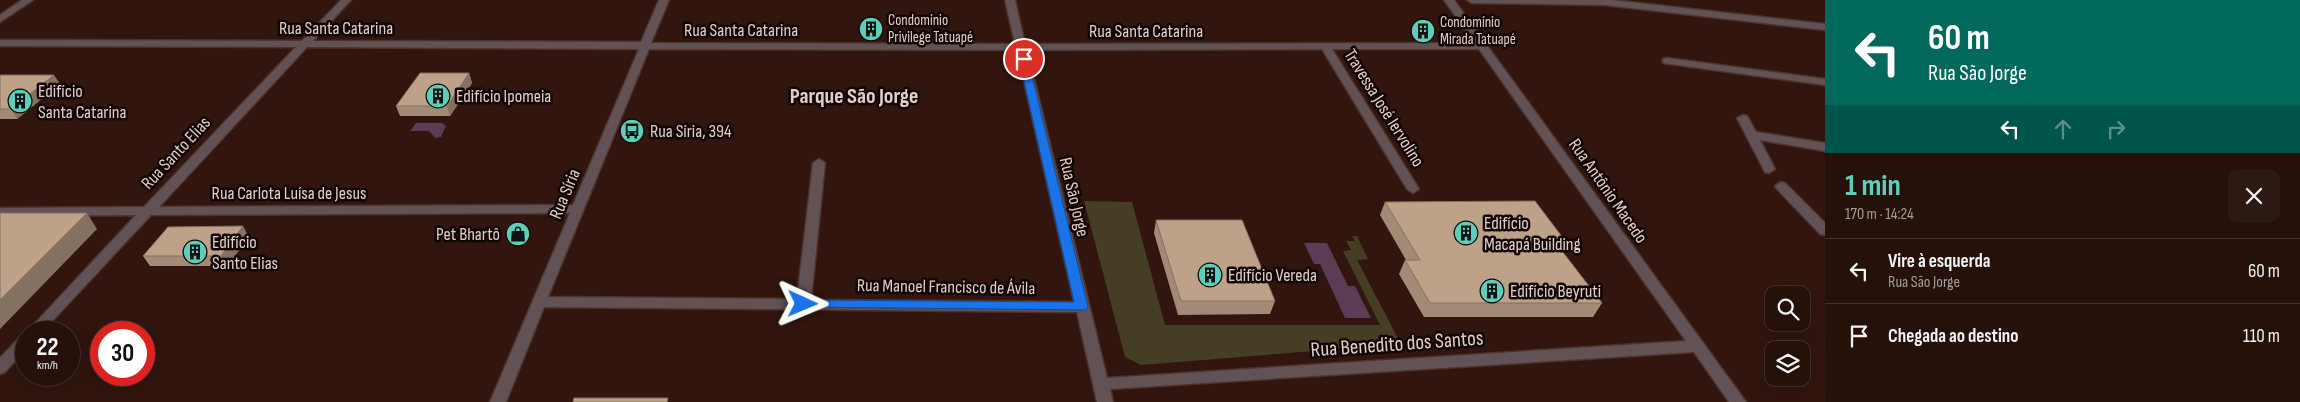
<!DOCTYPE html>
<html lang="pt">
<meta charset="utf-8">
<style>
:root{--surface:#25100a;--page:#2d1913;--text:#f1f3f6;--muted:#a39d9c;--line:#42302b;--accent:#5dceb9}
body{margin:0;font-family:"Sofia Sans Condensed",sans-serif;background:var(--page);color:var(--text);height:100vh;display:flex;flex-direction:column;font-size:19px;white-space:nowrap}
*{box-sizing:border-box;margin:0}
p{font-size:16px;color:var(--muted)}
.icon{flex:none;width:28px;height:28px;fill:none;stroke:currentColor;stroke-width:2;stroke-linecap:round;stroke-linejoin:round}
.map{position:relative;flex:1;overflow:hidden}
.drawer{display:flex;flex-direction:column;background:var(--surface);width:475px}
.drawer>*{flex:none}
.hud{background:#00695c;color:#fff;overflow:hidden}
.buttons{position:absolute;left:1765px;top:286px;display:grid;gap:10px}
.buttons a{display:grid;place-items:center;width:45px;height:45px;border-radius:10px;background:var(--surface);box-shadow:0 5px 20px #0002,0 0 0 1px var(--line);font-size:25px}
.speed{position:absolute;left:15px;top:321px;display:flex;gap:10px;font-size:25px;font-weight:700;text-align:center}
.speed>*{display:grid;place-content:center;width:65px;height:65px;border-radius:50%;background:var(--surface);box-shadow:0 5px 20px #0002,0 0 0 1px var(--line);line-height:1}
.speed small{font-size:12px;font-weight:400}
.speed .limit{border:8px solid #d22;background:#fff;color:#111}
.pin{position:absolute;display:grid;place-items:center;width:42px;height:42px;color:#fff;margin:-21px;border:2px solid #fff;border-radius:50%;box-shadow:0 1px 5px #0007}
.me{position:absolute;width:55px;margin:-28px;rotate:91deg;stroke-linejoin:round;filter:drop-shadow(0 0 4px #0008)}
.turn{display:flex;align-items:center;gap:18px;height:105px;padding:0 20px;font-size:22px}
.turn .icon{width:65px;height:65px;stroke-width:2.5}
.turn b{display:block;font-size:35px;line-height:42px}
.lanes{display:flex;align-items:center;height:48px;padding:0 20px;background:#0003;justify-content:center;gap:25px;direction:ltr}
.lanes .off{opacity:.35}
.round{display:grid;place-items:center;flex:none;width:52px;height:52px;border-radius:10px;background:var(--page)}
.overview{display:flex;align-items:center;justify-content:space-between;height:85px;padding:0 20px}
h1{font-size:30px;font-weight:700;line-height:38px;color:var(--accent)}
ul{padding:0;list-style:none}
li{display:flex;align-items:center;gap:15px;height:65px;padding:0 20px;border-top:1px solid var(--line)}
li div{flex:1}
li b{display:block;font-size:19px}
li em{font-style:normal}
main{display:flex;flex:1;min-height:0}
.map>svg:first-child{display:block}
.green{fill:#453d24}
.water{fill:#5c3b54}
.lines{fill:none;stroke-linecap:round;stroke-linejoin:round}
.minor-casing{stroke:#4d332c;stroke-width:3}
.minor{fill:#625255;fill-rule:evenodd}
.wall{fill:#a38a76}
.shaded-wall{fill:#857160}
.building{fill:#bea189;stroke:#857160}
.route{fill:#1a73e8;stroke:#114b97}
.labels{text-anchor:middle;dominant-baseline:central;stroke-width:5;stroke-linejoin:round;paint-order:stroke}
.far-poi-label{font-size:15px;fill:#e2cec9;stroke:#100503;text-anchor:start}
.street-label{font-size:18px;fill:#e2cec9;stroke:#100503}
.poi-label{font-size:18px;fill:#e2cec9;stroke:#100503;text-anchor:start}
.near-street-label{font-size:21px;fill:#e2cec9;stroke:#100503}
.district-label{font-size:22px;font-weight:bold;fill:#e2cec9;stroke:#100503}
</style>
<main>
<div class="map">
<svg width="1825" height="402" viewBox="0 0 1825 402">
<rect width="100%" height="100%" fill="#31150e"/>
<!-- green -->
<path class="green" d="M 1084,201 L 1132,202 L 1165,325 L 1380,325 L 1343,251 L 1351,250 L 1346,241 L 1355,241 L 1352,236 L 1357,236 L 1368,259 L 1357,260 L 1401,344 L 1141,365 L 1125,357 Z"/>
<!-- water -->
<g class="water">
<path d="M 416,123 L 442,123 L 446,126 L 441,137 L 435,138 L 429,131 L 410,131 Z"/>
<path d="M 1304,243 L 1327,243 L 1348,286 L 1355,286 L 1371,318 L 1345,318 L 1320,264 L 1314,264 Z"/>
</g>
<g class="lines">
<!-- minor casing -->
<g class="minor-casing">
<g id="minor">
<path d="M 22,0 L 33,0 L 0,22 L 0,15 Z"/>
<path d="M 341,0 L 351,0 L 313,41 L 641,42 L 659,0 L 669,0 L 651,43 L 1015,44 L 1005,0 L 1015,0 L 1025,44 L 1475,43 L 1444,0 L 1454,0 L 1746,402 L 1729,402 L 1694,352 L 1110,389 L 1113,402 L 1097,402 L 1077,312 L 544,307 L 506,402 L 490,402 L 570,213 L 151,215 L 42,332 L 27,332 L 136,215 L 0,216 L 0,208 L 144,207 L 296,47 L 0,46 L 0,40 L 302,41 ZM 307,47 L 639,49 L 573,205 L 159,207 ZM 649,49 L 1017,50 L 1074,302 L 811,300 L 825,163 L 819,159 L 813,163 L 797,299 L 548,297 ZM 1322,49 L 1407,189 L 1413,193 L 1419,189 L 1332,49 L 1479,49 L 1686,341 L 1107,378 L 1027,50 Z"/>
<path d="M 1467,0 L 1612,0 L 1825,24 L 1825,30 L 1605,5 L 1472,3 Z"/>
<path d="M 1667,58 L 1825,79 L 1825,85 L 1663,63 L 1663,59 Z"/>
<path d="M 1743,115 L 1747,116 L 1756,132 L 1825,143 L 1825,151 L 1760,140 L 1775,169 L 1769,173 L 1765,172 L 1737,118 Z"/>
<path d="M 1781,182 L 1785,183 L 1825,223 L 1825,235 L 1820,234 L 1777,189 L 1775,186 Z"/>
<path d="M 26,335 L 26,349 L 5,372 L 0,374 L 0,358 L 21,336 Z"/>
</g>
</g>
<!-- minor -->
<use href="#minor" class="minor"/>
</g>
<!-- wall -->
<g class="wall">
<path d="M 469,73 L 472,83 L 450,116 L 400,116 L 396,106 Z"/>
<path d="M 0,75 L 60,84 L 17,119 L 0,119 Z"/>
<path d="M 1385,202 L 1563,238 L 1558,246 L 1602,303 L 1593,317 L 1424,317 L 1399,274 L 1405,260 L 1406,260 L 1380,215 Z"/>
<path d="M 1156,220 L 1275,301 L 1270,314 L 1178,315 L 1154,233 Z"/>
<path d="M 249,237 L 227,266 L 150,266 L 143,256 Z"/>
</g>
<!-- shaded-wall -->
<g class="shaded-wall">
<path d="M 469,73 L 472,83 L 450,116 L 447,106 Z"/>
<path d="M 54,75 L 60,84 L 17,119 L 11,109 Z"/>
<path d="M 87,213 L 97,229 L 0,329 L 0,300 Z"/>
<path d="M 243,226 L 249,237 L 227,266 L 221,256 Z"/>
</g>
<!-- building -->
<g class="building">
<path d="M 420,73 L 469,73 L 447,106 L 396,106 Z"/>
<path d="M 0,75 L 54,75 L 11,109 L 0,109 Z"/>
<path d="M 1535,201 L 1563,238 L 1552,238 L 1602,303 L 1430,303 L 1405,260 L 1420,260 L 1385,202 Z"/>
<path d="M 0,213 L 87,213 L 0,300 Z"/>
<path d="M 1156,220 L 1242,220 L 1275,301 L 1181,301 Z"/>
<path d="M 243,226 L 221,256 L 143,256 L 168,227 Z"/>
<path d="M 574,398 L 668,398 L 667,402 L 573,402 Z"/>
</g>
<!-- route -->
<path class="route" d="M 1024,56 L 1028,59 L 1088,307 L 1086,310 L 799,307 L 797,304 L 803,300 L 1074,302 L 1019,59 Z"/>
<!-- icons -->
<defs>
<g id="building-disc" transform="scale(1.25)"><circle r="9.5" fill="#5dceb9" stroke="#100503"/><path d="M-4-6H4V6H1V3H-1V6H-4ZM-2.5-4.3h1.7v1.8h-1.7ZM.8-4.3h1.7v1.8H.8ZM-2.5-1h1.7V.8h-1.7ZM.8-1h1.7V.8H.8Z" fill="#111"/></g>
<g id="bus-disc" transform="scale(1.25)"><circle r="9.5" fill="#5dceb9" stroke="#100503"/><path d="M-5-6H5V4H4V6H2V4H-2V6H-4V4H-5ZM-3.5-4V0h7V-4ZM-3.5 1.2v1.5H-2V1.2ZM2 1.2v1.5H3.5V1.2Z" fill="#111"/></g>
<g id="shop-disc" transform="scale(1.25)"><circle r="9.5" fill="#5dceb9" stroke="#100503"/><path d="M-5-2.5h2.3a2.7 3.5 0 0 1 5.4 0H5L5.5 6h-11ZM-1.5-2.5h3a1.5 2.3 0 0 0-3 0Z" fill="#111"/></g>
</defs>
<g fill-rule="evenodd">
<use href="#building-disc" x="871" y="29"/>
<use href="#building-disc" x="1423" y="31"/>
<use href="#building-disc" x="438" y="96"/>
<use href="#building-disc" x="20" y="101"/>
<use href="#bus-disc" x="632" y="131"/>
<use href="#building-disc" x="1466" y="233"/>
<use href="#shop-disc" x="518" y="234"/>
<use href="#building-disc" x="195" y="252"/>
<use href="#building-disc" x="1210" y="275"/>
<use href="#building-disc" x="1492" y="291"/>
</g>
<g class="labels">
<!-- far-poi labels -->
<g class="far-poi-label">
<text x="888" y="20">Condomínio<tspan x="888" dy="17">Privilege Tatuapé</tspan></text>
<text x="1440" y="22">Condomínio<tspan x="1440" dy="17">Mirada Tatuapé</tspan></text>
</g>
<!-- street labels -->
<g class="street-label">
<text x="336" y="28">Rua Santa Catarina</text>
<text x="741" y="30">Rua Santa Catarina</text>
<text x="1146" y="31">Rua Santa Catarina</text>
<text transform="translate(1384 108) rotate(58)">Travessa José Iervolino</text>
<text transform="translate(176 153) rotate(-47)">Rua Santo Elias</text>
<text transform="translate(1608 191) rotate(55)">Rua Antônio Macedo</text>
<text x="289" y="193">Rua Carlota Luísa de Jesus</text>
<text transform="translate(565 194) rotate(-67)">Rua Síria</text>
<text transform="translate(1074 197) rotate(77)">Rua São Jorge</text>
<text transform="translate(946 287) rotate(1)">Rua Manoel Francisco de Ávila</text>
</g>
<!-- poi labels -->
<g class="poi-label">
<text x="38" y="91">Edifício<tspan x="38" dy="21">Santa Catarina</tspan></text>
<text x="456" y="96">Edifício Ipomeia</text>
<text x="650" y="131">Rua Síria, 394</text>
<text x="1484" y="223">Edifício<tspan x="1484" dy="21">Macapá Building</tspan></text>
<text x="500" y="234" text-anchor="end">Pet Bhartô</text>
<text x="212" y="242">Edifício<tspan x="212" dy="21">Santo Elias</tspan></text>
<text x="1228" y="275">Edifício Vereda</text>
<text x="1510" y="291">Edifício Beyruti</text>
</g>
<!-- near-street labels -->
<g class="near-street-label">
<text transform="translate(1397 344) rotate(-4)">Rua Benedito dos Santos</text>
</g>
<!-- district labels -->
<g class="district-label">
<text x="854" y="96">Parque São Jorge</text>
</g>
</g>
</svg>
<div class="buttons">
<a><svg class="icon" aria-label="search" viewBox="0 0 24 24"><circle cx="10" cy="10" r="6"/><path d="M15 15l6 6"/></svg></a>
<a><svg class="icon" aria-label="layers" viewBox="0 0 24 24"><path d="M12 4l9 5-9 5-9-5zM3 14l9 5 9-5"/></svg></a>
</div>
<div class="speed"><div>22<small>km/h</small></div><div class="limit">30</div></div>
<div class="pin" style="left:1024px;top:59px;background:#d93025"><svg class="icon" aria-label="arrive" viewBox="0 0 24 24"><path d="M6 21V4h12l-3 4 3 4H6"/></svg></div>
<svg class="me" style="left:803px;top:304px" viewBox="-20 -20 40 40"><path d="M0-17L14 15 0 8-14 15z" fill="#1a73e8" stroke="#fff" stroke-width="4"/></svg>
</div>
<section class="drawer">
<div class="hud">
<div class="turn"><svg class="icon" aria-label="left" viewBox="0 0 24 24"><path d="M17 20v-9H6M10 6l-5 5 5 5"/></svg><div><b>60 m</b>Rua São Jorge</div></div>
<div class="lanes"><svg class="icon" aria-label="left" viewBox="0 0 24 24"><path d="M17 20v-9H6M10 6l-5 5 5 5"/></svg><svg class="icon off" aria-label="ahead" viewBox="0 0 24 24"><path d="M12 20V5M6 11l6-6 6 6"/></svg><svg class="icon off" aria-label="right" viewBox="0 0 24 24"><path d="M7 20v-9h11M14 6l5 5-5 5"/></svg></div>
</div>
<div class="overview"><div><h1>1 min</h1><p>170 m · 14:24</p></div><a class="round"><svg class="icon" aria-label="close" viewBox="0 0 24 24"><path d="M6 6l12 12M18 6L6 18"/></svg></a></div>
<ul>
<li><svg class="icon" aria-label="left" viewBox="0 0 24 24"><path d="M17 20v-9H6M10 6l-5 5 5 5"/></svg><div><b>Vire à esquerda</b><p>Rua São Jorge</p></div><em>60 m</em></li>
<li><svg class="icon" aria-label="arrive" viewBox="0 0 24 24"><path d="M6 21V4h12l-3 4 3 4H6"/></svg><div><b>Chegada ao destino</b></div><em>110 m</em></li>
</ul>
</section>
</main>
